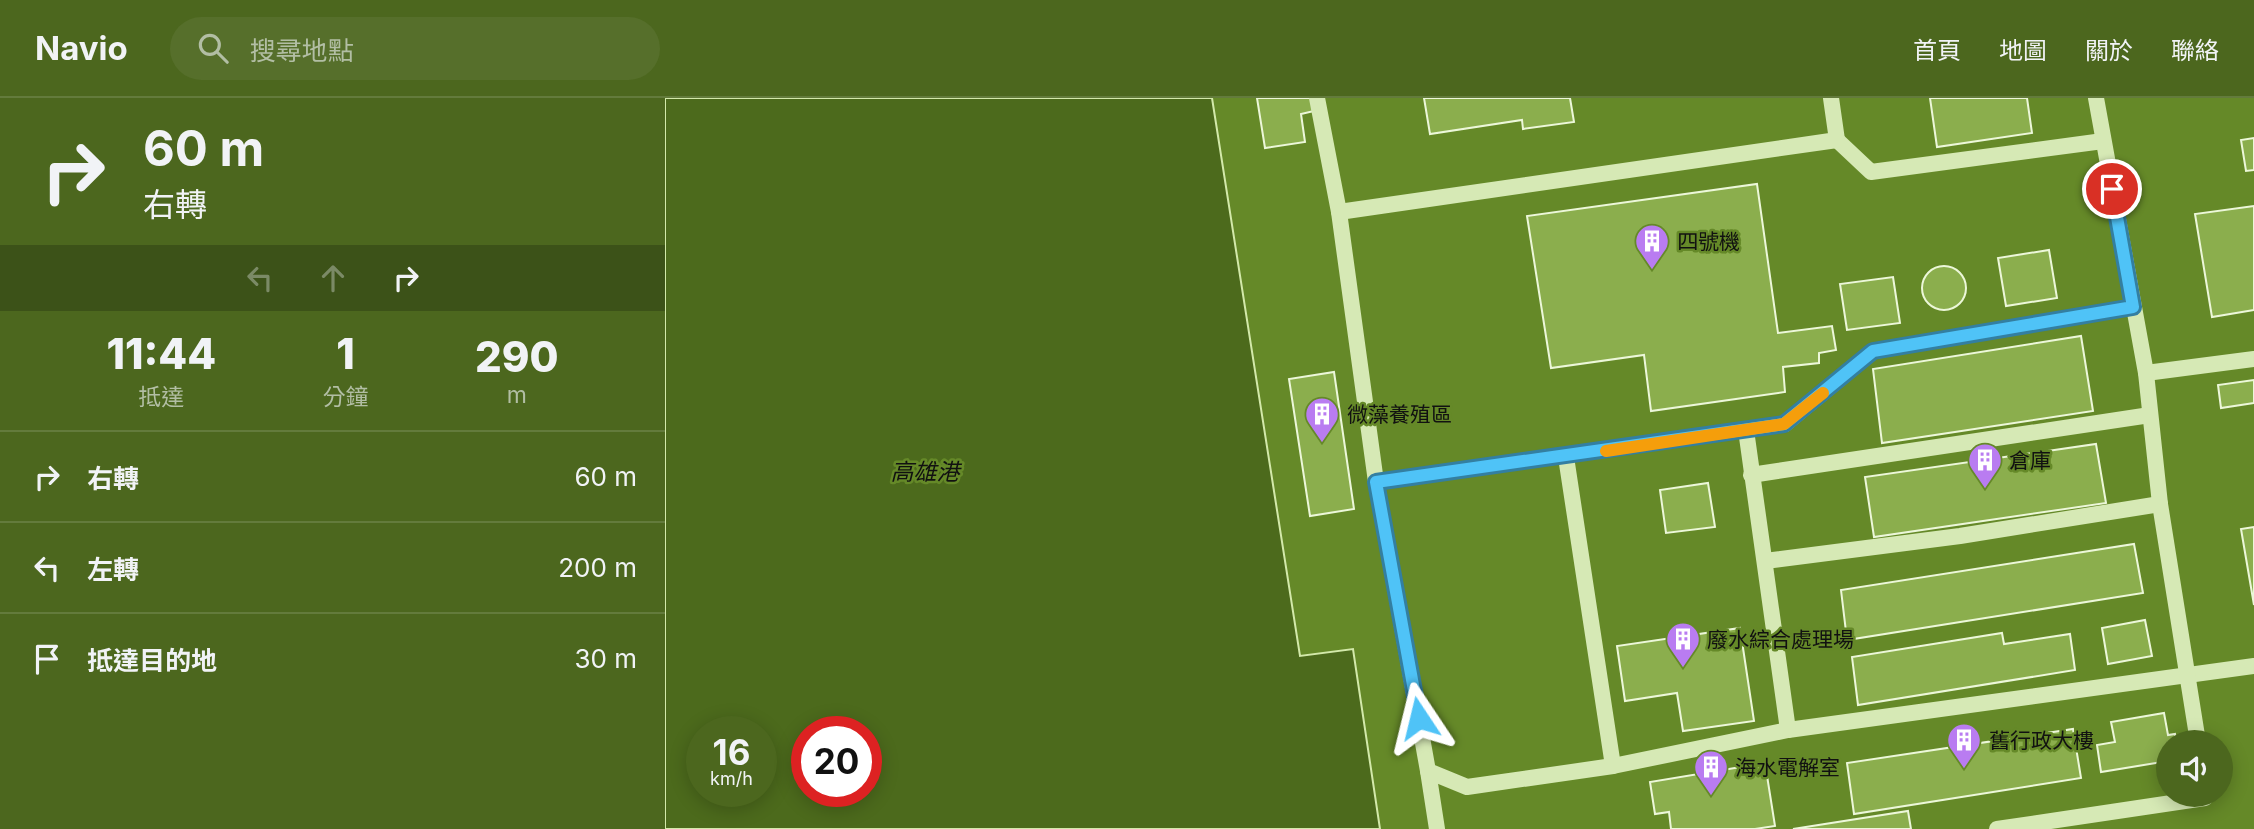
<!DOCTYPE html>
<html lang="zh-TW">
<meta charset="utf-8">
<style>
:root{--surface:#4c671e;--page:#566f2b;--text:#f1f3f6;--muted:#b2bea4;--line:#637b3c}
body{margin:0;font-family:Inter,"Noto Sans TC",sans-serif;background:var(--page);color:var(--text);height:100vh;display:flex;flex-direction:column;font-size:26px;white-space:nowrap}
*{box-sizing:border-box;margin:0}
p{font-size:23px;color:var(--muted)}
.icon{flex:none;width:38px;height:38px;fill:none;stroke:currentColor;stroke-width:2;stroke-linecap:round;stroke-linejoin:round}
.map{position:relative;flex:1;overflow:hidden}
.sheet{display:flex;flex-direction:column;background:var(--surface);width:665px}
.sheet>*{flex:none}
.banner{background:#4c671e;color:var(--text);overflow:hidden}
.buttons{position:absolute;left:1491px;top:632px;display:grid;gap:14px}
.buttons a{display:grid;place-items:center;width:77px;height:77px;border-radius:50%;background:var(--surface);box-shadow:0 4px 18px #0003;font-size:35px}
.speed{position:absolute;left:21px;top:618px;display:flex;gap:14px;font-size:35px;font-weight:700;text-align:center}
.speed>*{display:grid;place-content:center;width:91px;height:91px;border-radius:50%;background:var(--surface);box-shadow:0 4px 18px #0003;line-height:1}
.speed small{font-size:18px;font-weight:400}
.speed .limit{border:10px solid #d22;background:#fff;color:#111}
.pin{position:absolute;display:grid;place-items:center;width:60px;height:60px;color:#fff;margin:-30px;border:4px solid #fff;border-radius:50%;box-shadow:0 2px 7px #0007}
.me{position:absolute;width:77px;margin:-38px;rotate:350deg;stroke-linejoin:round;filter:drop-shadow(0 0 5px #0008)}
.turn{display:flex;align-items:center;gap:24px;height:147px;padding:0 28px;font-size:32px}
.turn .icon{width:91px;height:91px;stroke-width:2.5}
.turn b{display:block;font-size:49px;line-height:60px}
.lanes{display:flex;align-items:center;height:66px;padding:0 28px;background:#0003;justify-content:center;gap:35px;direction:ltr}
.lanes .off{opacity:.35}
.eta{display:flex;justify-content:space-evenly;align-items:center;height:119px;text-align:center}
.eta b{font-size:42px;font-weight:800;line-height:49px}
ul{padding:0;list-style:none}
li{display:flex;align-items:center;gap:21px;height:91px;padding:0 28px;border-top:2px solid var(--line)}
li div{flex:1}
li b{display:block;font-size:26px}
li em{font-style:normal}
header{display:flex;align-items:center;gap:42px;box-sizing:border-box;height:98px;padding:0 35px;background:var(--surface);border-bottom:2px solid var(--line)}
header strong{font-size:33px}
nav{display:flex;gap:38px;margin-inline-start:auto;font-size:24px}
.search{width:490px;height:63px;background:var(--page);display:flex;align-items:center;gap:18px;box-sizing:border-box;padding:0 24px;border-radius:38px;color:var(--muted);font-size:26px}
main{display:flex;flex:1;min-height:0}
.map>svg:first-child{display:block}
.water{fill:#4c6a1c;stroke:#d3e9aa;stroke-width:2;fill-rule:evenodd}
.building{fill:#8bae4d;stroke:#ecf7d9;stroke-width:2}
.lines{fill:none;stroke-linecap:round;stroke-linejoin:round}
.service{stroke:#d6e9b5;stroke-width:16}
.route-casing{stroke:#337fa1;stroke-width:18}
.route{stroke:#4fc3f7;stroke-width:12}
.slow{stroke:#f59e0b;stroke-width:12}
.labels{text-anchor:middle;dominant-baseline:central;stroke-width:5;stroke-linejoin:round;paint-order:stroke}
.poi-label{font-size:21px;fill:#111;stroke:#658928;text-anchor:start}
.water-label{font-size:23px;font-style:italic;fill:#111;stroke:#658928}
</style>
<header>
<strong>Navio</strong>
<div class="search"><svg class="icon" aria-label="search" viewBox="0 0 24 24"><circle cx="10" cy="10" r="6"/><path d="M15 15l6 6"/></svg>搜尋地點</div>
<nav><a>首頁</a><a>地圖</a><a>關於</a><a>聯絡</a></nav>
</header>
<main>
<section class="sheet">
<div class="banner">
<div class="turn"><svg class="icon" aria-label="right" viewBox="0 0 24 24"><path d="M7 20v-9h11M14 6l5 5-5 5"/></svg><div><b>60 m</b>右轉</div></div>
<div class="lanes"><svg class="icon off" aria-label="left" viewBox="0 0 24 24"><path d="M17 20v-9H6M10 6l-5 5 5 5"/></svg><svg class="icon off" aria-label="ahead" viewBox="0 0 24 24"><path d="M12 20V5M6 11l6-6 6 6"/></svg><svg class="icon" aria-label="right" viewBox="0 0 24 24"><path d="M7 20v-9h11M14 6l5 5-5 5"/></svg></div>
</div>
<div class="eta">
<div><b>11:44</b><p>抵達</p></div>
<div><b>1</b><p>分鐘</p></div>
<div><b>290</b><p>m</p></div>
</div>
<ul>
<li><svg class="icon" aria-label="right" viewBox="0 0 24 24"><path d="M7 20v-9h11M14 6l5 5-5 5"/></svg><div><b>右轉</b></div><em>60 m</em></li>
<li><svg class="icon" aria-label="left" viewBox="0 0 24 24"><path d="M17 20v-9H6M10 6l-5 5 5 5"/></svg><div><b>左轉</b></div><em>200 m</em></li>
<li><svg class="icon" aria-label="arrive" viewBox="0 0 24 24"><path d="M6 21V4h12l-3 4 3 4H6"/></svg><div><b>抵達目的地</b></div><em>30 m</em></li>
</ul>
</section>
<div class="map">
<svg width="1589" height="731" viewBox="0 0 1589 731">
<rect width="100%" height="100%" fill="#658928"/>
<!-- water -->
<path class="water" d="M 0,0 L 547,0 L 635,558 L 688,551 L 715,731 L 0,731 ZM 37,634 L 96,634 L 96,693 L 37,693 ZM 142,634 L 201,634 L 201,693 L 142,693 Z"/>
<!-- building -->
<g class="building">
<path d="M 592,0 L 647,0 L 649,13 L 636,16 L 640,44 L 600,50 Z"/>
<path d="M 759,0 L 905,0 L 909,24 L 858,31 L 857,22 L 765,36 Z"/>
<path d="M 1265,0 L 1362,0 L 1367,35 L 1272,49 Z"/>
<path d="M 1589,40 L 1589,72 L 1581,73 L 1576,42 Z"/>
<path d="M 1092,86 L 1113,235 L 1167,228 L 1171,252 L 1154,255 L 1154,265 L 1118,269 L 1120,294 L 986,313 L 979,257 L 886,270 L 862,118 Z"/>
<path d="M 1589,108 L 1589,212 L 1547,219 L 1530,116 Z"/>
<path d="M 1384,152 L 1392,200 L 1341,208 L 1333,160 Z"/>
<circle cx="1279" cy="190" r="22"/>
<path d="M 1228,179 L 1235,225 L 1182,232 L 1175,186 Z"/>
<path d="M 1416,238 L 1428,313 L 1217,345 L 1208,271 Z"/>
<path d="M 669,274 L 689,411 L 645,418 L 624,281 Z"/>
<path d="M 1589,282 L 1589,305 L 1556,310 L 1553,287 Z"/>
<path d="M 1431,346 L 1441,405 L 1209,439 L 1200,379 Z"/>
<path d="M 1043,385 L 1050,429 L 1001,435 L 995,392 Z"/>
<path d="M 1589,429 L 1589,507 L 1576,431 Z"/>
<path d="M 1469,446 L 1478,495 L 1182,542 L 1176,492 Z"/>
<path d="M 1480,522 L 1487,558 L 1443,566 L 1437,530 Z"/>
<path d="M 1075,530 L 1089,623 L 1018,633 L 1012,595 L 960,603 L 952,548 Z"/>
<path d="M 1337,535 L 1339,546 L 1405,536 L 1410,572 L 1193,607 L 1187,559 Z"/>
<path d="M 1499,615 L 1503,637 L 1510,636 L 1511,644 L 1503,644 L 1503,663 L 1436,674 L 1432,647 L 1450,644 L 1446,624 Z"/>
<path d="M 1408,631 L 1416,680 L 1189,716 L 1182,665 Z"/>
<path d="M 1100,665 L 1110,728 L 1090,731 L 1006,731 L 1004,714 L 990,716 L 985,684 Z"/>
<path d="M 1243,713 L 1246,731 L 1128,731 Z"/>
</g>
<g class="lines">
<!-- service -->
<g class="service">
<path d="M 652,0 L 674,114 L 711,384 L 763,673 L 802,689 L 948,668 L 1123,632 L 1589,568"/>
<path d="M 1431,0 L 1481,275 L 1495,406 L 1533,644"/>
<path d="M 1172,42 L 1206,74 L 1438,43"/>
<path d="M 674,114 L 1172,42 L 1166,0"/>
<path d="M 1481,275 L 1589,261"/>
<path d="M 1081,332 L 1123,632"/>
<path d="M 901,359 L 948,668"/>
<path d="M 1086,377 L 1485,317"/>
<path d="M 711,384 L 1120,326 L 1208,253 L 1468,209"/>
<path d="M 1100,463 L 1295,438 L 1495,406"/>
<path d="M 763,673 L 772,731"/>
<path d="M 1332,731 L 1540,700 L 1540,696"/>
</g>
</g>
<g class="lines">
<!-- route casing -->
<g class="route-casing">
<path id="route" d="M 754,620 L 711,384 L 1119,326 L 1208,253 L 1468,209 L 1447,91"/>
</g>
<!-- route -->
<use href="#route" class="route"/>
<!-- slow -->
<path class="slow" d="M 941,353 L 1119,326 L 1158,295"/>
</g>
<!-- icons -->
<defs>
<g id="building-pin" transform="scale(1.75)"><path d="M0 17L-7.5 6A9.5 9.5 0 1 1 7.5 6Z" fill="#b97cf1" stroke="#658928"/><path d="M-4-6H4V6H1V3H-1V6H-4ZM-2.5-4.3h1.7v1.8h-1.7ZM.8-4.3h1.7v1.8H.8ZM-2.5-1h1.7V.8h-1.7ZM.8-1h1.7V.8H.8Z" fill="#fff"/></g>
</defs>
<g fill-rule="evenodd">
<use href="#building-pin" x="987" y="143"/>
<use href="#building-pin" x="657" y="316"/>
<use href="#building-pin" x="1320" y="362"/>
<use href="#building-pin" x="1018" y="541"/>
<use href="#building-pin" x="1299" y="642"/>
<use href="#building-pin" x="1046" y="669"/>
</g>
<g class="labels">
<!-- poi labels -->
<g class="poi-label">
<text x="1012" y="143">四號機</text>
<text x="682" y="316">微藻養殖區</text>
<text x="1344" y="362">倉庫</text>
<text x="1042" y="541">廢水綜合處理場</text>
<text x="1324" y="642">舊行政大樓</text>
<text x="1070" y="669">海水電解室</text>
</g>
<!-- water labels -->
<g class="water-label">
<text x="260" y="374">高雄港</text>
</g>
</g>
</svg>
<div class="buttons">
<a><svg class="icon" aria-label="sound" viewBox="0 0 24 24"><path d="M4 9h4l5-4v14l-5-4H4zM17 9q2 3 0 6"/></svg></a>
</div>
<div class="speed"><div>16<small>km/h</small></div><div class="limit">20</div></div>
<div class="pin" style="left:1447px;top:91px;background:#d93025"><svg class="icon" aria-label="arrive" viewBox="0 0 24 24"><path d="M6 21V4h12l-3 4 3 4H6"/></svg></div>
<svg class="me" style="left:754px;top:620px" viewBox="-20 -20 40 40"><path d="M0-17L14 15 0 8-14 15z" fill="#4fc3f7" stroke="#fff" stroke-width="4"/></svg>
</div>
</main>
